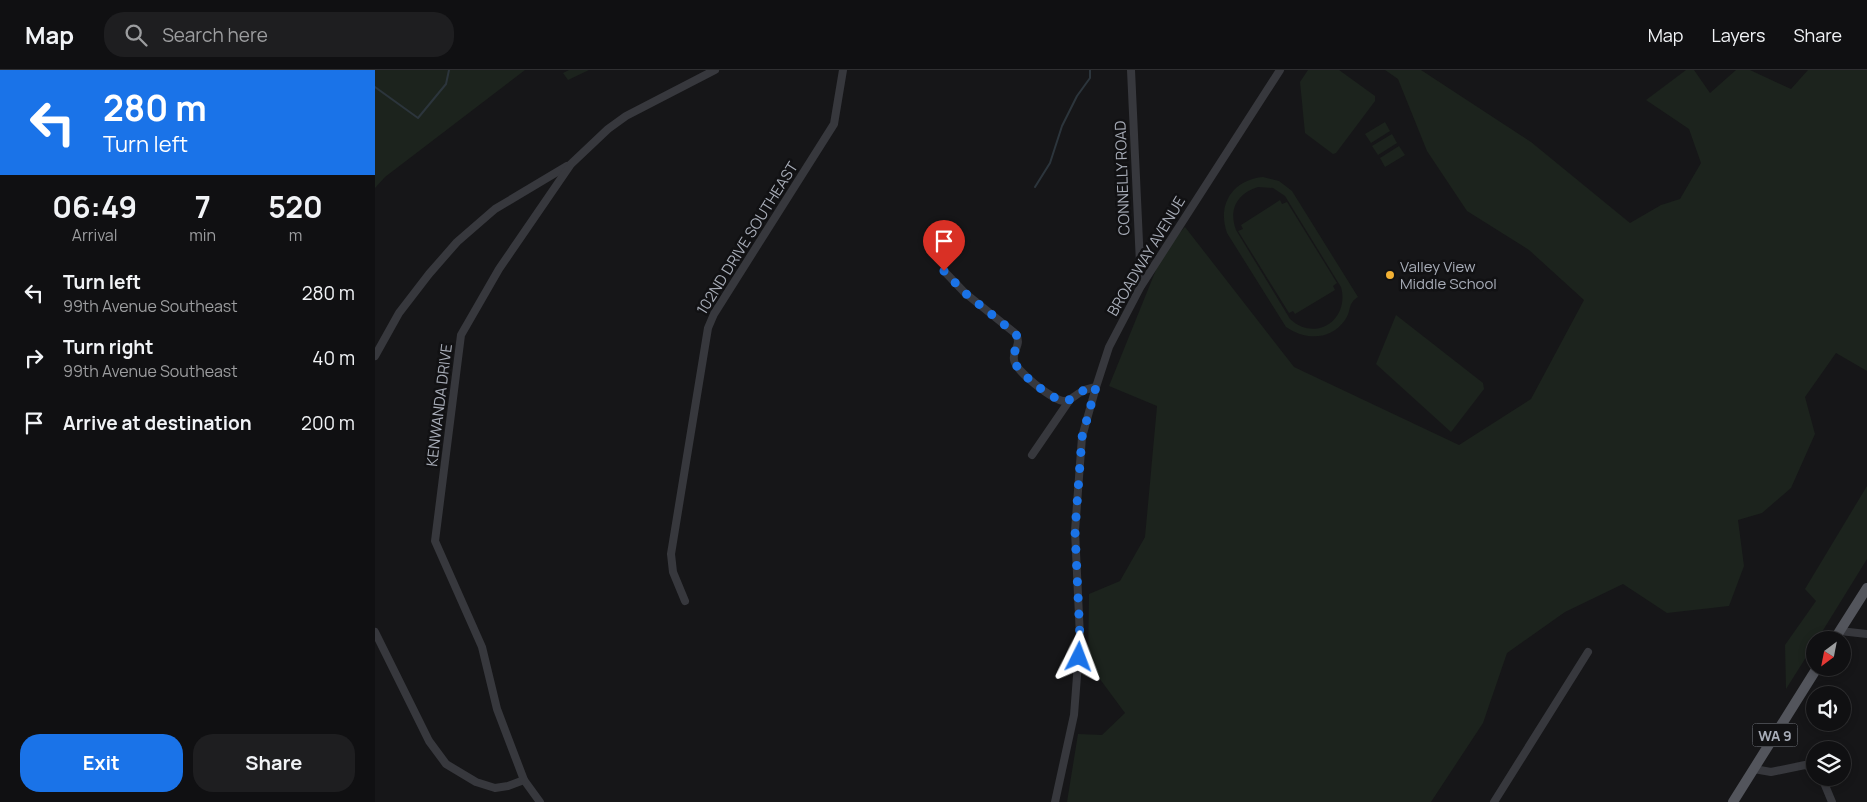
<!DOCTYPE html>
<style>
:root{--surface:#101012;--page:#1e1e20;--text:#f1f3f6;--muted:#9c9d9f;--line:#303032;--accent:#1a73e8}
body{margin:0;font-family:Manrope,sans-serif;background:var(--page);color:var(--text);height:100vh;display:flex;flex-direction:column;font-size:19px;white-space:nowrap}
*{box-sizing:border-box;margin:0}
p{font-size:16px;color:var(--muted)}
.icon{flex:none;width:28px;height:28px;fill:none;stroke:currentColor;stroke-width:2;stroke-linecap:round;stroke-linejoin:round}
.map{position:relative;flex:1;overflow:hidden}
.panel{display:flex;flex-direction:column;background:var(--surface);width:375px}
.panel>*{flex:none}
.guide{background:#1a73e8;color:#fff;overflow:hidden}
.needle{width:32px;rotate:212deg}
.buttons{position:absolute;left:1431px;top:561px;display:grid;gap:10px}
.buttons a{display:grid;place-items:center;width:45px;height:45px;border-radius:50%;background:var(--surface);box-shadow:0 2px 8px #0003,0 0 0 1px var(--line);font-size:25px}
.pin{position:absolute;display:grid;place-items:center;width:42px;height:42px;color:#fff;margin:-51px -21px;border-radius:50% 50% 50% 0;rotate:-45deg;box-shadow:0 0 5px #0007}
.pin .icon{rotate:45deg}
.me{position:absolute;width:55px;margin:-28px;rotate:3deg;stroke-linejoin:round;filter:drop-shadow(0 0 4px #0008)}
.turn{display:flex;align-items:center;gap:18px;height:105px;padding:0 20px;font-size:22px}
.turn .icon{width:65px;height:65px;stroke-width:2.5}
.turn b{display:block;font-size:35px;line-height:42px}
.eta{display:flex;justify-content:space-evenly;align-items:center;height:85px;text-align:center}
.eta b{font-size:30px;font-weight:700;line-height:35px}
.primary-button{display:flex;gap:10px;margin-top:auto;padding:10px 20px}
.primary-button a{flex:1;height:58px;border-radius:20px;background:var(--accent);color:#fff;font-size:20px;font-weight:700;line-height:58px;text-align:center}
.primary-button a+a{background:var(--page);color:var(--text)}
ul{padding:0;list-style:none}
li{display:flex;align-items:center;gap:15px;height:65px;padding:0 20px}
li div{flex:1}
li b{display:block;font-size:19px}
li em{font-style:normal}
header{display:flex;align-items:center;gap:30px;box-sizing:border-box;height:70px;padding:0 25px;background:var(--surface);border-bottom:1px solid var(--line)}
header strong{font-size:24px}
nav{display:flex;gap:28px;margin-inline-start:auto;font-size:18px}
.search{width:350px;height:45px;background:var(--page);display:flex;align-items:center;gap:12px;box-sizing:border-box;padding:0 18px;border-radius:20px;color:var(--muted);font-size:19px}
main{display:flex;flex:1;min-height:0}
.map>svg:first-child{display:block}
.green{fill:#1c231d;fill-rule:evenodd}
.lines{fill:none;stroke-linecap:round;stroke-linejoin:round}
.stream{stroke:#2c353c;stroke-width:2}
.minor{stroke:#37383d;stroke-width:8}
.major{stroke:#53555c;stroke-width:10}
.route{stroke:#1a73e8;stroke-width:9;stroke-dasharray:0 16.2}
.poi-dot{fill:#f2b134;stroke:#111113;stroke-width:2}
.labels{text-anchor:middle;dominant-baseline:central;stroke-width:5;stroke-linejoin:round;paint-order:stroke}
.shield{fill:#111113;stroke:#7b7e86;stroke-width:1}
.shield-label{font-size:14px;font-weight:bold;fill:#a8adb8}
.street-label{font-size:15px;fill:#a8adb8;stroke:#111113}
.poi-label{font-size:15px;fill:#a8adb8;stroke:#111113;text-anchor:start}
</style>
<header>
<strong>Map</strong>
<div class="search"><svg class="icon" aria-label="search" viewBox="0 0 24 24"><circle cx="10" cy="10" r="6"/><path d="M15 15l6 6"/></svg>Search here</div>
<nav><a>Map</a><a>Layers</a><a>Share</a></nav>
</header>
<main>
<section class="panel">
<div class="guide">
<div class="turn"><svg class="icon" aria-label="left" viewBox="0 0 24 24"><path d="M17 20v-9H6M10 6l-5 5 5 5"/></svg><div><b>280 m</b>Turn left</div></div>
</div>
<div class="eta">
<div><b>06:49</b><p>Arrival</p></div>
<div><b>7</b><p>min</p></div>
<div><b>520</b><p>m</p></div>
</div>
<ul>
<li><svg class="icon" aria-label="left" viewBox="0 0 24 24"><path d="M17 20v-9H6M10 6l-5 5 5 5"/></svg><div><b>Turn left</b><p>99th Avenue Southeast</p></div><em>280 m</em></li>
<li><svg class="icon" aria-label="right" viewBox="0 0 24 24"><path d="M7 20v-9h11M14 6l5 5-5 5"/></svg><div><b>Turn right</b><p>99th Avenue Southeast</p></div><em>40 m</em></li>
<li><svg class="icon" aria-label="arrive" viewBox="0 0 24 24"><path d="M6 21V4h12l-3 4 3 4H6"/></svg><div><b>Arrive at destination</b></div><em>200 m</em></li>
</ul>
<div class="primary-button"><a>Exit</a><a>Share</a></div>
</section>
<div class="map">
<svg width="1492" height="732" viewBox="0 0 1492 732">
<rect width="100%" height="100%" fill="#161618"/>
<!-- green -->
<g class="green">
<path d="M 0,0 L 150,0 L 10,107 L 0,118 Z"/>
<path d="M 194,0 L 214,0 L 193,10 L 188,3 Z"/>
<path d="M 933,0 L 964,0 L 1000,26 L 1000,31 L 961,83 L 958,84 L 930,63 L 925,12 Z"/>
<path d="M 1010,0 L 1046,0 L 1156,72 L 1255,153 L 1286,135 L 1305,129 L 1326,93 L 1314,59 L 1271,30 L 1311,0 L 1319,0 L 1335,23 L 1361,0 L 1375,0 L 1416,19 L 1433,0 L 1492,0 L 1492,301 L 1461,283 L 1430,327 L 1440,364 L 1416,418 L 1387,443 L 1363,450 L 1369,496 L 1354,536 L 1292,543 L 1248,514 L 1190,542 L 1132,583 L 1108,653 L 1056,732 L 692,732 L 703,664 L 727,665 L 750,643 L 713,593 L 714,524 L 745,511 L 770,467 L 782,336 L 734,316 L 789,180 L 810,157 L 919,297 L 1084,375 L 1156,329 L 1209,230 L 1154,180 L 1092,141 L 1052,81 L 1023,9 Z"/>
<path d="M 1010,52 L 1015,61 L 996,73 L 990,64 Z"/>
<path d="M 1017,64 L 1022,73 L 1003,85 L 997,76 Z"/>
<path d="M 1024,76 L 1030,85 L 1010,97 L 1005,88 Z"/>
<path d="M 888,107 L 904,111 L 917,121 L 983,227 C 972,234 977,240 970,250 C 955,271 930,270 911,257 L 852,163 C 842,135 857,110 888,107 ZM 883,117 L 898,118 L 910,126 L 966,217 C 975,249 941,273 915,249 L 861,160 C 853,139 863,123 883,117 Z"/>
<path d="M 905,130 L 907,134 L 912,132 L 962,213 L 958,216 L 960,220 L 920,244 L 918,241 L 914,243 L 863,161 L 868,159 L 866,155 Z"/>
<path d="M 1021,245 L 1108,313 L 1109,319 L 1076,362 L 1001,294 Z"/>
<path d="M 1492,416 L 1492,489 L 1442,570 L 1440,570 L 1440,573 L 1411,619 L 1410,575 L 1441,531 L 1430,519 Z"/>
</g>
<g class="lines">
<!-- stream -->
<g class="stream">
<path d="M 0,17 L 43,48 L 71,14 L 74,0"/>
<path d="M 660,117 L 675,93 L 687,56 L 702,26 L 715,8 L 715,0"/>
</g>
<!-- minor -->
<g class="minor">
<path d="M 756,0 L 766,215"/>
<path d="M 569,201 L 590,223 L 641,264 C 647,276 637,280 639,290 C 640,301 679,331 689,331 C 696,331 700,325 706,322 C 710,319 716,318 721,317"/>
<path d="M 0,286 L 24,243 L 54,204 L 82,172 L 120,139 L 192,96"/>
<path d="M 657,385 L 694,331"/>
<path d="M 310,531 L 298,502 L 296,484 L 333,258 L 339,244 L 459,54 L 468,0"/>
<path d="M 1465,561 L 1492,564"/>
<path d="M 0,562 L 54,671 L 71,694 L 101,712 L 120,718 L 133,716 L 149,710"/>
<path d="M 1379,699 L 1396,702 L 1430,695 L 1440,699"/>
<path d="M 1447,708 L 1457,732"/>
<path d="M 165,732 L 149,710 L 122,639 L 107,577 L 60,471 L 86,265 L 124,199 L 196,94 L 233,59 L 251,46 L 340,0"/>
<path d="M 680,732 L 699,645 L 705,567 L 700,461 L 707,367 L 721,317 L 734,277 L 766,216 L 905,0"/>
<path d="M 1119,732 L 1213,582"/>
</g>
<!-- major -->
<g class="major">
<path d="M 1459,570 L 1492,518"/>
<path d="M 1358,732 L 1442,598"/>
</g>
</g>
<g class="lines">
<!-- route -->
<path class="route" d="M 569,201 L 590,223 L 641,264 C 646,276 637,280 639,290 C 640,301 679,331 689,331 C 696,331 700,325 706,322 C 710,319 716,318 721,317 L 707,367 L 700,461 L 705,568 L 704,587"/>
</g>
<!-- markers -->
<circle class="poi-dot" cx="1015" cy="205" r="5"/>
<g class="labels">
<!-- shield labels -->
<rect class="shield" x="1377.5" y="653.5" width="45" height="23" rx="4"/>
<g class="shield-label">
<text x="1400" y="665">WA 9</text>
</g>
<!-- street labels -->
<g class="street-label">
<text transform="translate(747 108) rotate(-92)">CONNELLY ROAD</text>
<text transform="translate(372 168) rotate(-58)">102ND DRIVE SOUTHEAST</text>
<text transform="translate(771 186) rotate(-59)">BROADWAY AVENUE</text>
<text transform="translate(64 335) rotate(-83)">KENWANDA DRIVE</text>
</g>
<!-- poi labels -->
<g class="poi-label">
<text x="1025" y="196">Valley View<tspan x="1025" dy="17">Middle School</tspan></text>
</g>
</g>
</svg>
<div class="buttons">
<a><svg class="needle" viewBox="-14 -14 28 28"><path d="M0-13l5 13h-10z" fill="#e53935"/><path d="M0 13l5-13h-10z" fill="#9c9d9f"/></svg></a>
<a><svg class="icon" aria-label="sound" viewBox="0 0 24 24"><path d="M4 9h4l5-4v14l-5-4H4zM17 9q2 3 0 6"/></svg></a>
<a><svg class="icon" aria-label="layers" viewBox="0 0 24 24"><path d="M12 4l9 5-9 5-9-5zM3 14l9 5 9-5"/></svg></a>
</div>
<div class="pin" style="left:569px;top:201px;background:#d93025"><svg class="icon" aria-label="arrive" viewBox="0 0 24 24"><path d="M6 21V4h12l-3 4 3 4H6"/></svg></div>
<svg class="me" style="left:704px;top:587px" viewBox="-20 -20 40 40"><path d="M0-17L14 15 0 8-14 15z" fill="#1a73e8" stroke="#fff" stroke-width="4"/></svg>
</div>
</main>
